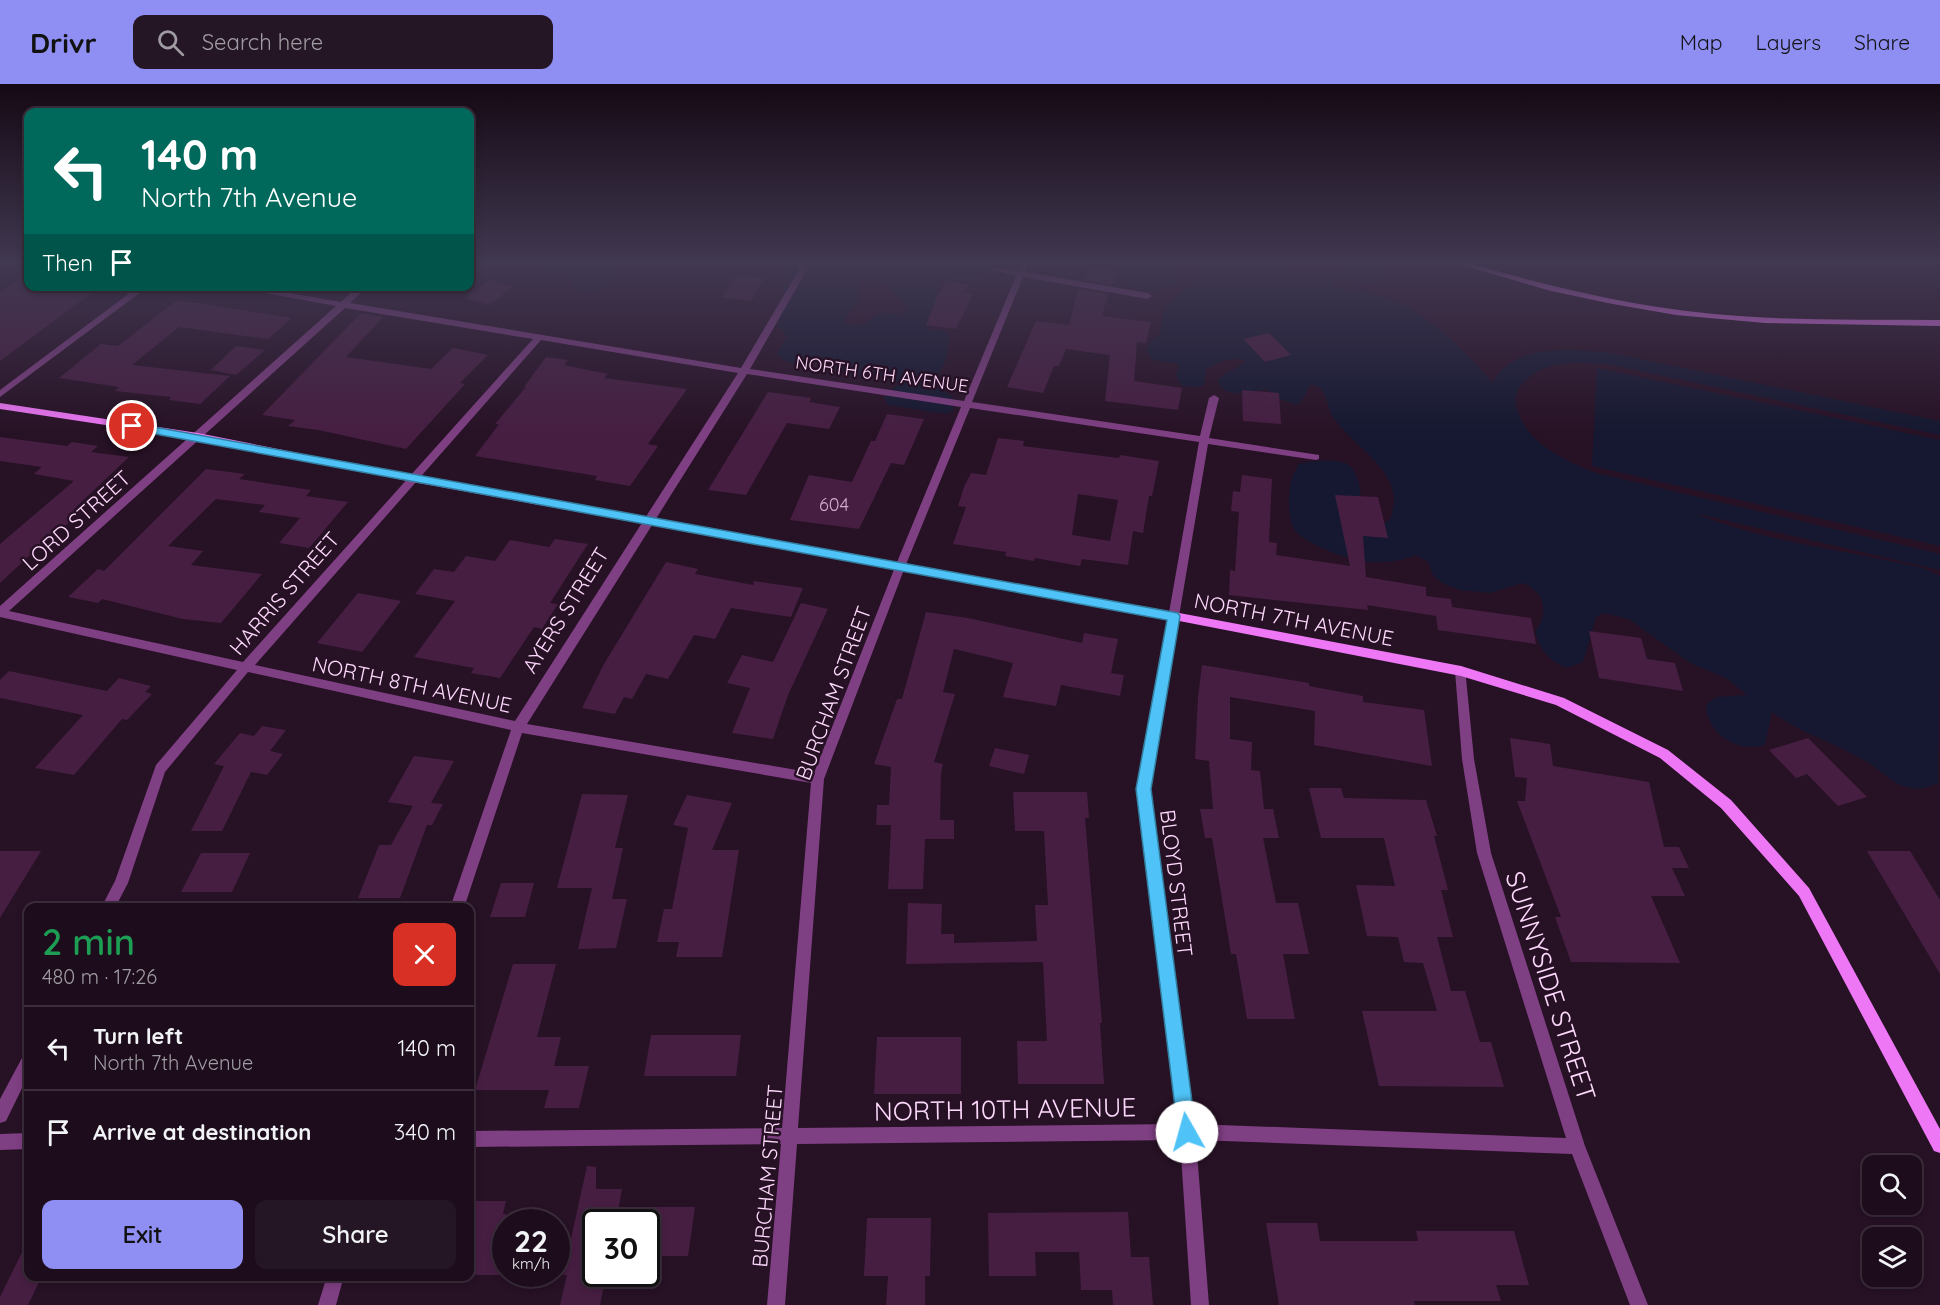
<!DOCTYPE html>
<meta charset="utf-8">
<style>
:root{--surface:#1d0d1c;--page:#251625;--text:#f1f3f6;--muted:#a09ca3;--line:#3b2d3b;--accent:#8e8ef3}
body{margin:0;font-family:Quicksand,sans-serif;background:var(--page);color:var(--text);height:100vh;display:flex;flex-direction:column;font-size:22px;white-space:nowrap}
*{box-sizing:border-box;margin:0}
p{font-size:20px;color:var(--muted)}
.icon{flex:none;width:33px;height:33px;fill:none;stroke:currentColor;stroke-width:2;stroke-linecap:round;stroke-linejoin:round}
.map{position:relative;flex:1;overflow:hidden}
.drawer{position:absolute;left:24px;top:819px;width:450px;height:378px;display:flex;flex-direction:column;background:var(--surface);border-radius:12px;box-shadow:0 3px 9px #0003,0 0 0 2px var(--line)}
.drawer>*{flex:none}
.hud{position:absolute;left:24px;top:24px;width:450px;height:183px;border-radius:12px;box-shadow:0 3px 9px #0003,0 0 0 2px var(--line);background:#00695c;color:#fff;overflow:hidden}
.tools{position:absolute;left:1862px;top:1071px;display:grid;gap:12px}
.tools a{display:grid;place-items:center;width:60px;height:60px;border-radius:12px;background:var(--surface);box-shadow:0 3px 9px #0003,0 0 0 2px var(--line);font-size:30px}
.speed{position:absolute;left:492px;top:1125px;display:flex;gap:12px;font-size:30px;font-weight:700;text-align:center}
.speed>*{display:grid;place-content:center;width:78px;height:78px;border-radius:50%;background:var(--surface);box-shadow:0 3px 9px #0003,0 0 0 2px var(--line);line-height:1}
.speed small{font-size:15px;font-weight:400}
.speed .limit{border:3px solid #111;border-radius:9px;background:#fff;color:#111}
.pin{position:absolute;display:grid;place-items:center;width:51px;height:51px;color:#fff;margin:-26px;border:3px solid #fff;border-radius:50%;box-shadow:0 2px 6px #0007}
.me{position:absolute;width:66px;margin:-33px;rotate:353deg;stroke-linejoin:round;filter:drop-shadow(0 0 4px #0008)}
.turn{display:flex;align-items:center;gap:21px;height:126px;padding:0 18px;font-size:27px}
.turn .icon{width:78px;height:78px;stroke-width:2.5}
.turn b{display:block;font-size:42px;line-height:51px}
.then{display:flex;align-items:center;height:57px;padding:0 18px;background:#0003;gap:12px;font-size:22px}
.round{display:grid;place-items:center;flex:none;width:63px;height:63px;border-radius:12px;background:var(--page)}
.headline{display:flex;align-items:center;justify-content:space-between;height:102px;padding:0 18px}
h1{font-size:36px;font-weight:600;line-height:45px;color:#1e9e55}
.action{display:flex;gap:12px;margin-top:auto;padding:12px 18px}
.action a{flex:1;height:69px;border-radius:12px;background:var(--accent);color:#111;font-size:24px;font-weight:600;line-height:69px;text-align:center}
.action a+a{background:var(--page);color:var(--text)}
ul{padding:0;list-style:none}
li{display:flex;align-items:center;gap:18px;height:84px;padding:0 18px;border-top:2px solid var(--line)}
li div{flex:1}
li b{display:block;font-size:22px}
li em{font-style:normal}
header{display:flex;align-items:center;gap:36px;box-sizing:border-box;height:84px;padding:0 30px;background:var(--accent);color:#111}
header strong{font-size:28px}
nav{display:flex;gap:33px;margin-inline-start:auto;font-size:21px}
.search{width:420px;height:54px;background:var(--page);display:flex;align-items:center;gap:15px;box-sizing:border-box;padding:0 21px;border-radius:12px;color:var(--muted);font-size:22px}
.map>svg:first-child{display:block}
.green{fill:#151830;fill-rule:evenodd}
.building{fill:#461e42;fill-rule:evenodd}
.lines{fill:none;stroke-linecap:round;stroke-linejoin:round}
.street{fill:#7f3f83;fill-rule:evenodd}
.secondary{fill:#ee77f6;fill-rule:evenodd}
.route{fill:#4fc3f7;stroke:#337fa1;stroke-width:1.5}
.labels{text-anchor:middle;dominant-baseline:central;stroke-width:5;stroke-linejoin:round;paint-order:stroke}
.far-street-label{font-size:18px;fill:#fdd9fc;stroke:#271125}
.number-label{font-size:18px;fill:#cfaace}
.street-label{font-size:21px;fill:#fdd9fc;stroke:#271125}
.near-street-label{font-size:26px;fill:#fdd9fc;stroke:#271125}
</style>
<header>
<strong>Drivr</strong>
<div class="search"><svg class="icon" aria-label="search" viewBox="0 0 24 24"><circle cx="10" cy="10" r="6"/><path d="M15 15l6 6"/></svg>Search here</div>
<nav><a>Map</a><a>Layers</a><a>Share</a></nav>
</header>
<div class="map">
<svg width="1940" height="1221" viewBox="0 0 1940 1221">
<rect width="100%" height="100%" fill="#271125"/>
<!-- green -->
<g class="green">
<path d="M 517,179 L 615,179 C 618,200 600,206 583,209 C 572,205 573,196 564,189 C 552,181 531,181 517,179 Z"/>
<path d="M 785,179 L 990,179 L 991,183 L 984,192 L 951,193 L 939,196 C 938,202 939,206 939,212 C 939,225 928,233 930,247 L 943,246 L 948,249 C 952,263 943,291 930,300 L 952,312 L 954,326 L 946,330 L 888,321 L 884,314 L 898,300 L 895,294 L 891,292 L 851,293 L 834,285 L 825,275 C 807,275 791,287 777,270 L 786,254 L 784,248 L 778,243 C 778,236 781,230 782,223 C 784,210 784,200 789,188 ZM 874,194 C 889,198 897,214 907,224 L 906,226 L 900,231 L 880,228 L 864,240 L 849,241 L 844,237 L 859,215 L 859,199 L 865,195 Z"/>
<path d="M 1124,179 L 1166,179 L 1176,190 L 1176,198 C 1162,209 1144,207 1128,201 L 1123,192 Z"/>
<path d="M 1200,179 L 1288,179 L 1288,185 L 1295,192 C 1313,192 1327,187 1346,189 L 1352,179 L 1374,181 L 1382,189 L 1381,197 L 1374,199 L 1335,196 L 1330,198 L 1334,203 C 1351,206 1369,208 1384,213 C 1429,228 1462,265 1493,299 C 1511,259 1576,265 1611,269 L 1940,337 L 1940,351 L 1612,281 C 1583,278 1548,274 1525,297 C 1517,304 1513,315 1517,325 C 1521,338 1529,350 1540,359 C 1557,373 1576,381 1596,389 L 1940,470 L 1940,486 L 1694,429 C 1763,458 1850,467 1923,484 L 1940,492 L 1938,699 C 1929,703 1921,706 1911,704 C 1893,701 1882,687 1867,678 C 1836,659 1801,650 1772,628 L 1765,661 C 1738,669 1707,651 1706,621 L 1716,613 L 1747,611 L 1726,594 L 1690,579 L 1629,535 L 1604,529 L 1596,533 L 1583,578 L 1567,584 C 1549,577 1540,566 1535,548 C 1549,529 1546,509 1523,499 L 1490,509 L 1460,506 L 1442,499 L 1433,491 L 1428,478 L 1416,471 C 1401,477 1387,479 1371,478 C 1352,477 1307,462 1295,446 C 1289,438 1289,425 1289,415 C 1289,402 1292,391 1299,380 C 1311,377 1342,373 1351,383 C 1362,395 1361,420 1363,435 L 1384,440 L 1391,434 C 1392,428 1394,421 1394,415 C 1393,382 1349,358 1333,333 C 1325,319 1329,305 1311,300 L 1302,316 L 1297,321 L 1275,313 L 1267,305 C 1251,307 1223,317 1218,296 C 1226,286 1240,285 1245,277 C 1233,271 1216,279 1206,285 L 1204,301 L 1198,303 L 1182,302 L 1176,291 L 1179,282 L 1176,279 L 1152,276 L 1146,266 L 1150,258 L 1160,251 L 1163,229 L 1167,221 L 1201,193 Z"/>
<path d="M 1597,284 L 1940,356 L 1940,462 L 1592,382 Z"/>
</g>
<!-- building -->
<g class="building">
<path d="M 1093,182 L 1120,188 L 1112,201 L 1084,196 Z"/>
<path d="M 28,189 L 28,202 L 101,202 L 0,277 L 0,209 Z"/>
<path d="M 736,191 L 765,194 L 751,217 L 722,213 Z"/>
<path d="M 489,196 L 513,203 L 489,221 L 465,214 Z"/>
<path d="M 947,197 L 969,201 L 964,208 L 973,210 L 956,245 L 926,241 L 938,210 Z"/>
<path d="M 1078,205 L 1108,210 L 1102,232 L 1151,238 L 1146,259 L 1137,258 L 1134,297 L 1182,304 L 1178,326 L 1105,317 L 1110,271 L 1066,265 L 1059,282 L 1054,282 L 1043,309 L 1007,303 L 1036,237 L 1069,241 Z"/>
<path d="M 177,216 L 292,234 L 268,255 L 179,243 L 132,281 L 230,292 L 200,320 L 169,316 L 171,313 L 115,307 L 119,303 L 59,294 L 101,260 L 118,262 Z"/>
<path d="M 361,229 L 383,233 L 346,273 L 431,285 L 453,264 L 488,271 L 460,299 L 465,300 L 406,365 L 318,346 L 288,342 L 295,336 L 262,331 Z"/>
<path d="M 1269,249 L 1291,271 L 1265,278 L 1243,255 Z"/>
<path d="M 236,262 L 265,266 L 236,291 L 211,286 Z"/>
<path d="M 546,273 L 568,276 L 564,281 L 608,290 L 604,294 L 687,305 L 648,360 L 658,362 L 630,402 L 595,396 L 597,392 L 475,372 L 499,340 L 495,340 L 526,303 L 524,303 Z"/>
<path d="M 1242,306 L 1279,309 L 1281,340 L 1243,337 Z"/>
<path d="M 768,308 L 811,314 L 809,318 L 840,323 L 829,345 L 787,339 L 746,411 L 708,406 Z"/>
<path d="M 887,330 L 924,335 L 904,381 L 891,379 L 859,445 L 790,436 L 809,391 L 852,398 L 871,357 L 875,357 Z"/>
<path d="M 0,353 L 67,362 L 72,358 L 98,362 L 91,368 L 129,373 L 73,426 L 81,428 L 63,444 L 60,443 L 0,499 L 0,460 L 74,397 L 34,390 L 42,383 L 0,377 Z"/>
<path d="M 998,354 L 1024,357 L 1023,362 L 1119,374 L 1120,371 L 1159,377 L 1152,412 L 1149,412 L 1143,449 L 1133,447 L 1128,481 L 1082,475 L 1080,482 L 1035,474 L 1034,477 L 1005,472 L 1006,468 L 953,460 L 966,423 L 958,422 L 964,403 L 971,389 L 986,391 ZM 1078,410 L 1118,416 L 1110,457 L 1072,451 Z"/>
<path d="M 206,385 L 245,390 L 239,395 L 311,406 L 306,412 L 348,418 L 309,464 L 279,459 L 300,434 L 259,428 L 265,421 L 216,415 L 168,462 L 203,467 L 191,481 L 262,490 L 221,539 L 183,535 L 102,515 L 98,519 L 68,513 L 98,485 L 104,487 Z"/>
<path d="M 1242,391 L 1272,395 L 1269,458 L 1277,459 L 1276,471 L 1350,482 L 1335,411 L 1378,413 L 1388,454 L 1363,452 L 1366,493 L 1426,503 L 1426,512 L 1451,515 L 1452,523 L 1531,534 L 1536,560 L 1438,546 L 1436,532 L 1367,521 L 1368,526 L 1229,511 L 1230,486 L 1235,487 L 1239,428 L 1231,427 L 1233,407 L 1240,408 Z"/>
<path d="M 555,455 L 588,460 L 550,519 L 558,520 L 542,545 L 534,543 L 500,594 L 471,589 L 474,584 L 414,573 L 455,517 L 415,510 L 434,485 L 454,488 L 466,472 L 495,477 L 510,456 L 549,463 Z"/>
<path d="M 666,478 L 698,485 L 695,490 L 753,501 L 754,497 L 803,504 L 791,533 L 731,524 L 715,555 L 694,551 L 668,595 L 646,590 L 632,615 L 624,613 L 615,630 L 582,624 L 604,580 Z"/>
<path d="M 358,509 L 401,517 L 362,568 L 317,559 Z"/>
<path d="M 801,519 L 828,525 L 788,611 L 773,655 L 732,649 L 750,604 L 727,599 L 742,571 L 773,578 Z"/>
<path d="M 926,528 L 968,534 L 1082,559 L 1084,549 L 1118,555 L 1111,589 L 1124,591 L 1120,612 L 1061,601 L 1056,622 L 1003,613 L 1013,579 L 954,565 L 943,608 L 955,610 L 934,678 L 943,680 L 941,689 L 940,736 L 954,736 L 954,755 L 925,755 L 923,805 L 888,805 L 891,741 L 876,741 L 877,721 L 889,721 L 891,683 L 874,680 L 897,615 L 902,615 Z"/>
<path d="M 1589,547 L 1641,554 L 1647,575 L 1675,579 L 1683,607 L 1599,594 Z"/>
<path d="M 1202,581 L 1309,599 L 1309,602 L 1363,612 L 1363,618 L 1424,626 L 1432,682 L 1314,661 L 1315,627 L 1230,613 L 1230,655 L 1252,658 L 1251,686 L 1260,687 L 1264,725 L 1273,725 L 1279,754 L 1263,754 L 1276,819 L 1298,819 L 1309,870 L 1283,870 L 1295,935 L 1247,935 L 1236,870 L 1231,870 L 1212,754 L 1205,754 L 1200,725 L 1213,725 L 1209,677 L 1195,675 L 1198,613 Z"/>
<path d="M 9,587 L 107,607 L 119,594 L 151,602 L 145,608 L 152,610 L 127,636 L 122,635 L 74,691 L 35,684 L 83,631 L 0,614 L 0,596 Z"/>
<path d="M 262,642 L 286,646 L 270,667 L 283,670 L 267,691 L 251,688 L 222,747 L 191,747 L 224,682 L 214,680 L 240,649 L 254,652 Z"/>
<path d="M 1510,654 L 1550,660 L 1553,682 L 1649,698 L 1664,763 L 1679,763 L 1689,784 L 1672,784 L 1685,812 L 1651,812 L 1680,879 L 1571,878 L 1555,833 L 1561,833 L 1517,717 L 1525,717 L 1527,694 L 1515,693 Z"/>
<path d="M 1808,654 L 1867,713 L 1838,722 L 1807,690 L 1796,694 L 1769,666 Z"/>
<path d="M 995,664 L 1029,671 L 1024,690 L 989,682 Z"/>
<path d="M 414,672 L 454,677 L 431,719 L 443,720 L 432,741 L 427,741 L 400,814 L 358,814 L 379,761 L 391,761 L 413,722 L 388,718 Z"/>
<path d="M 1309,704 L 1341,704 L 1344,714 L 1426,716 L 1437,752 L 1434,752 L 1448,806 L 1441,806 L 1453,853 L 1437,853 L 1451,907 L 1465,907 L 1480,958 L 1491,958 L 1504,1003 L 1379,1002 L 1362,927 L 1437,927 L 1423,879 L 1404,878 L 1398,853 L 1367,852 L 1356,801 L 1395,802 L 1384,754 L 1321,754 Z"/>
<path d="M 1013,708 L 1087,708 L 1089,734 L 1085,734 L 1102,939 L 1100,939 L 1104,1000 L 1018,1000 L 1017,957 L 1047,957 L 1043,878 L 906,880 L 908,819 L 942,820 L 941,850 L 954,850 L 954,859 L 1037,857 L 1035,821 L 1048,821 L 1044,747 L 1015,747 Z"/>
<path d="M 582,710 L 628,711 L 615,764 L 623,764 L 612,815 L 627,815 L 616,864 L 578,865 L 592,804 L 557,804 Z"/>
<path d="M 687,711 L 732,719 L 712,766 L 739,766 L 722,873 L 676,873 L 679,858 L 657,858 L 664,825 L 672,825 L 688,744 L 673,741 Z"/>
<path d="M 0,767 L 41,767 L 0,834 Z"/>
<path d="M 1867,767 L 1910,767 L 1940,816 L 1940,890 Z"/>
<path d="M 201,769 L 250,769 L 232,808 L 181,808 Z"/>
<path d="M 501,799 L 534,799 L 525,833 L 490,833 Z"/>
<path d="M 513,880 L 556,880 L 537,953 L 561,953 L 554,982 L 589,982 L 579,1024 L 544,1024 L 549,1006 L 475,1006 Z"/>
<path d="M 651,951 L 741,951 L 736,992 L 644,992 Z"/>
<path d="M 877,953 L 961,953 L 961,1010 L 874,1010 Z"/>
<path d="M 587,1082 L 596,1083 L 596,1105 L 622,1105 L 616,1138 L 596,1138 L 596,1196 L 605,1196 L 600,1221 L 560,1221 L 567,1191 L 563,1191 Z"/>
<path d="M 470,1117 L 506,1117 L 503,1130 L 506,1130 L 506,1191 L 470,1191 Z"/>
<path d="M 646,1123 L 695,1123 L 688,1172 L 646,1172 Z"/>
<path d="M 1128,1128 L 1131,1173 L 1149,1173 L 1153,1221 L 1113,1221 L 1112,1206 L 1081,1206 L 1079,1168 L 1035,1168 L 1036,1192 L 989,1192 L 988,1129 Z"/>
<path d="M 867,1134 L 931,1134 L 930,1192 L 925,1192 L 925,1221 L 886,1221 L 888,1192 L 864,1192 Z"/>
<path d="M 1266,1139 L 1317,1139 L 1320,1157 L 1418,1157 L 1416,1147 L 1514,1147 L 1529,1201 L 1496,1201 L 1501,1217 L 1414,1217 L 1415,1221 L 1279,1221 Z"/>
<path d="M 28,1156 L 28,1192 L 42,1192 L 28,1221 L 0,1221 L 0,1213 Z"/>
</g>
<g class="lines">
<!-- street -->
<g class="street">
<path d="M 797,179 L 805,179 L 808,184 L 750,285 L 964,317 L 1016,192 L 988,185 L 992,183 L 1018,187 L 1021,179 L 1029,179 L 1025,188 L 1148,209 L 1152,212 L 1148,215 L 1023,193 L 972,318 L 1200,352 L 1209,314 L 1214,311 L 1219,314 L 1209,354 L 1319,371 L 1319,375 L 1316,376 L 1208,360 L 1150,705 L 1194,1040 L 1566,1054 L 1477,769 L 1462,675 L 1455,587 L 1461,582 L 1465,584 L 1474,675 L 1491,769 L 1585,1062 L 1648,1221 L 1630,1221 L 1572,1070 L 1196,1056 L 1209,1221 L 1191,1221 L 1180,1056 L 797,1060 L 785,1221 L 767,1221 L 781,1060 L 470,1063 L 470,1047 L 782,1044 L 811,699 L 522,649 L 464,824 L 450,824 L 511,646 L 248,588 L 165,688 L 128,799 L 115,824 L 101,824 L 115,797 L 156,681 L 237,586 L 0,533 L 0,522 L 336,222 L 226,202 L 248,202 L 341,218 L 358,202 L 368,202 L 350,219 L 741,284 L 800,184 ZM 345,224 L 533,255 L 243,578 L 9,527 ZM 541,256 L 738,289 L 515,637 L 255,581 ZM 747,290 L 961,323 L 895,483 L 814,689 L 527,640 ZM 970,324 L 1199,358 L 1138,705 L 1178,1040 L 798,1044 L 824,695 L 905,483 Z"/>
<path d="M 139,202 L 149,202 L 0,313 L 0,306 Z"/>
<path d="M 28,969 L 28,992 L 6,1037 L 0,1039 L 0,1015 L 23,972 Z"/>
<path d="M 28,1049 L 28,1065 L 0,1066 L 0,1050 Z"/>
<path d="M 327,1192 L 344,1192 L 336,1221 L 318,1221 Z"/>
</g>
<!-- secondary -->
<g class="secondary">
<path d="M 1455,179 L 1469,179 C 1557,205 1647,226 1739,232 C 1806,237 1873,235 1940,236 L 1940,242 L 1765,239 L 1676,231 L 1613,220 L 1551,207 Z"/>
<path d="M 0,319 L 198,349 L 413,392 L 1174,528 L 1461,582 L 1564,614 L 1668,666 L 1731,716 L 1809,804 L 1940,1045 L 1940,1069 L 1934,1067 L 1799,812 L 1721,724 L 1660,674 L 1556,621 L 1461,592 L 1174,536 L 413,398 L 198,355 L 0,325 Z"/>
</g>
</g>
<!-- sky -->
<linearGradient id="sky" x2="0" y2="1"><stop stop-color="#150914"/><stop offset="0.51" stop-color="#413851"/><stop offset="1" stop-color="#413851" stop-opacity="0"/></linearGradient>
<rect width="1940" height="350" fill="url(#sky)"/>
<!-- route -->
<path class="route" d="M 132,339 L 1178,529 L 1180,532 L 1151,705 L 1196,1048 L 1194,1054 L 1187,1057 L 1181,1054 L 1178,1048 L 1136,705 L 1167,536 L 128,345 L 126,342 Z"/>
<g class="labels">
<!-- far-street labels -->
<g class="far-street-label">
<text transform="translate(882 290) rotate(8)">NORTH 6TH AVENUE</text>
</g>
<!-- number labels -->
<g class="number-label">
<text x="834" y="420">604</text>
</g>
<!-- street labels -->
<g class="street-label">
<text transform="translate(76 436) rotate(-42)">LORD STREET</text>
<text transform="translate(284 509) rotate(-49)">HARRIS STREET</text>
<text transform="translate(565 526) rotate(-58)">AYERS STREET</text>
<text transform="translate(1294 535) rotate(11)">NORTH 7TH AVENUE</text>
<text transform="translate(412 600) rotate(12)">NORTH 8TH AVENUE</text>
<text transform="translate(833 609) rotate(-70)">BURCHAM STREET</text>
<text transform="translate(1177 799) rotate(83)">BLOYD STREET</text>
<text transform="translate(767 1092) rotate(-85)">BURCHAM STREET</text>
</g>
<!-- near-street labels -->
<g class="near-street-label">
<text transform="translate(1551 902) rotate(72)">SUNNYSIDE STREET</text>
<text transform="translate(1005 1025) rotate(-1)">NORTH 10TH AVENUE</text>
</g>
</g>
</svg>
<div class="tools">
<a><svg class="icon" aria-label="search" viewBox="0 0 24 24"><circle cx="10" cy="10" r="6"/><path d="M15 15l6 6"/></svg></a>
<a><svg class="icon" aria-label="layers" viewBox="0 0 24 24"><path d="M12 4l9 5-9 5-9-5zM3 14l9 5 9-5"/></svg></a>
</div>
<div class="speed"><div>22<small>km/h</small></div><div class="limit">30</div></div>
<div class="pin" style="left:132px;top:342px;background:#d93025"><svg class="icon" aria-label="arrive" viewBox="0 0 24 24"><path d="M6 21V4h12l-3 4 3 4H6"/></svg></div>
<svg class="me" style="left:1187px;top:1048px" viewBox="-20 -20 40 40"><circle r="19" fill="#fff"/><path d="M0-13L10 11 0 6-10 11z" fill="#4fc3f7"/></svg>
<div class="hud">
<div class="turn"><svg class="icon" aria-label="left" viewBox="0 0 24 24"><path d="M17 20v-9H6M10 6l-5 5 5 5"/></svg><div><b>140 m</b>North 7th Avenue</div></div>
<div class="then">Then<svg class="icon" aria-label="arrive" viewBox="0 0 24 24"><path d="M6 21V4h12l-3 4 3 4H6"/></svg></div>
</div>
<section class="drawer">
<div class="headline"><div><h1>2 min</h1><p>480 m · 17:26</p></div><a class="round" style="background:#d93025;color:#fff"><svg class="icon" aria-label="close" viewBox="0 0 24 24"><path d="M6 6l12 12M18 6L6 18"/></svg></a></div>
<ul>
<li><svg class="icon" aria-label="left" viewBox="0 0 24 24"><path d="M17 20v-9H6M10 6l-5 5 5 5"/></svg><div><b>Turn left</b><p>North 7th Avenue</p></div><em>140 m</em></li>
<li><svg class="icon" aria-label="arrive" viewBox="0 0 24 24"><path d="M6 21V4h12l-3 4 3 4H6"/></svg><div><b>Arrive at destination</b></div><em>340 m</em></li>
</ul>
<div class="action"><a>Exit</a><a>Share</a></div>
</section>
</div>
